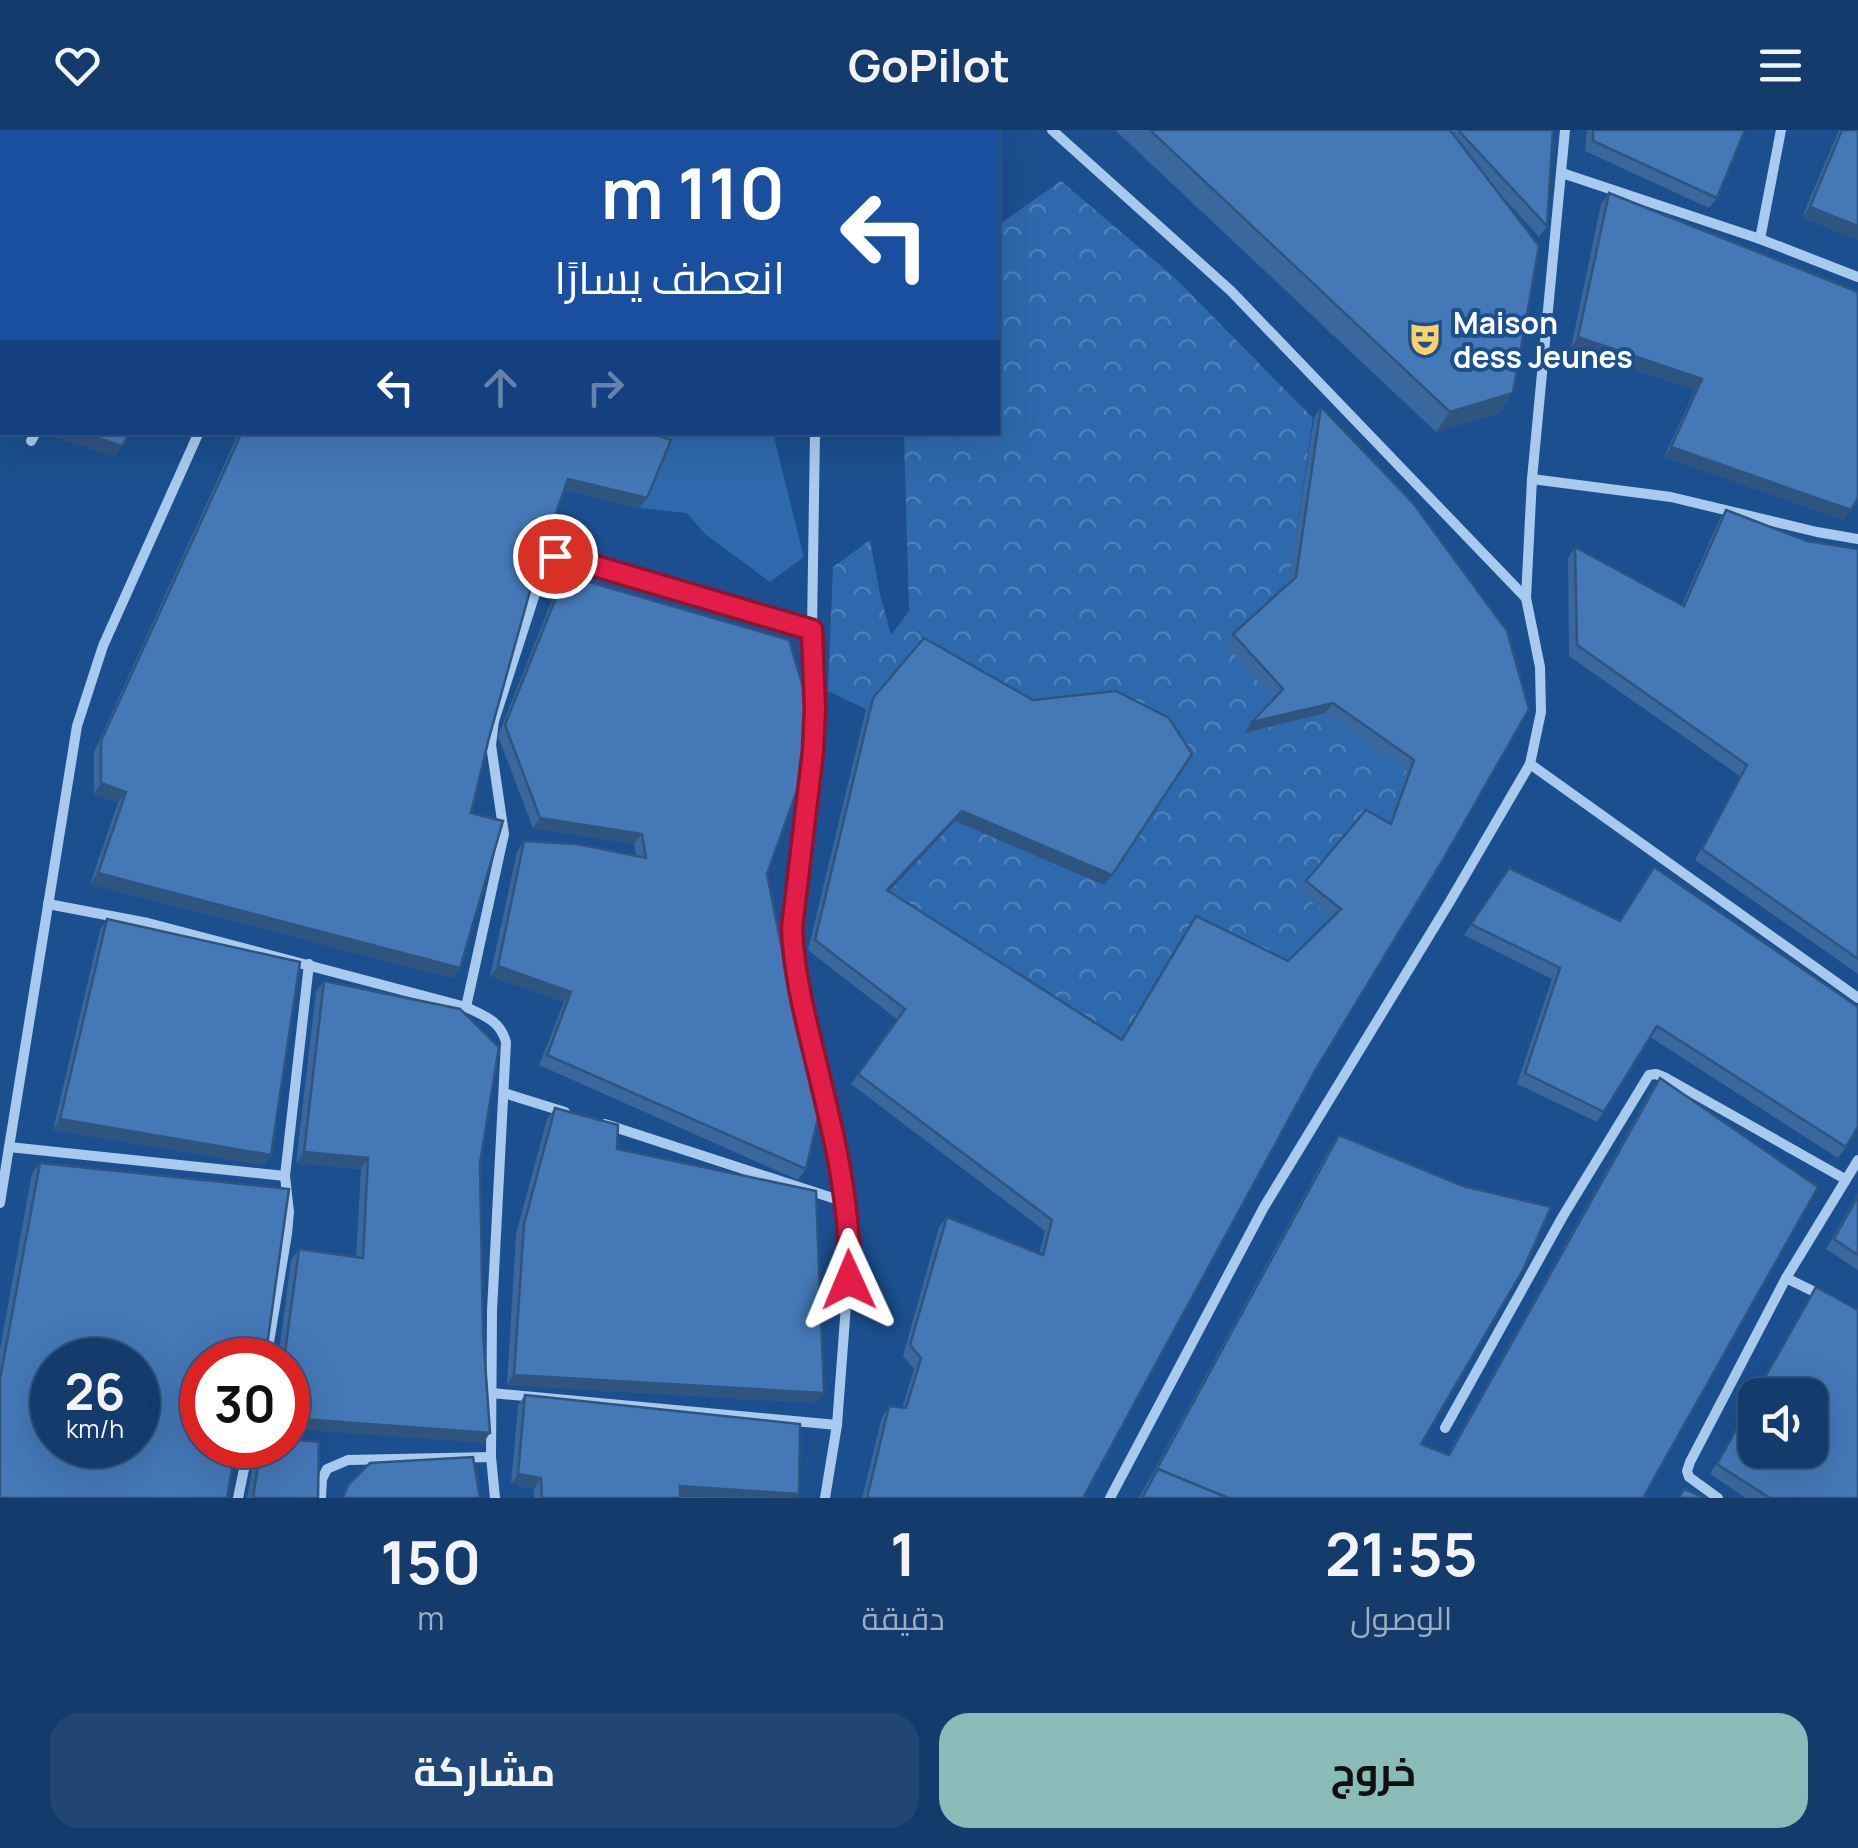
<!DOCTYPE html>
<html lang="ar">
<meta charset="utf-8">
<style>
:root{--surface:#143b6b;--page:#214673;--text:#f1f3f6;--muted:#9dadc1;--line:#33557e;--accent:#8bbbb9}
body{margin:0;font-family:Manrope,Cairo,sans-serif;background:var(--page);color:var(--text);direction:rtl;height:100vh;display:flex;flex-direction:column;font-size:38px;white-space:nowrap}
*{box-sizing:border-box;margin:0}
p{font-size:32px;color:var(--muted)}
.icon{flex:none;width:55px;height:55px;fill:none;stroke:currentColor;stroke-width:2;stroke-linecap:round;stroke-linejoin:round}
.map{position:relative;height:1368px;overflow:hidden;direction:ltr}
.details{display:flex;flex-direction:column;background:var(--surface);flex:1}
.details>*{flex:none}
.top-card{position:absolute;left:0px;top:0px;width:1000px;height:305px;box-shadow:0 10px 40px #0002,0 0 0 2px var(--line);direction:rtl;background:#1a4fa0;color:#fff;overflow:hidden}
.tools{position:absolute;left:1738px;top:1248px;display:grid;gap:20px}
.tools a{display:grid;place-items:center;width:90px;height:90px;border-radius:20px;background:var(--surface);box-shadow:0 10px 40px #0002,0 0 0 2px var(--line);font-size:50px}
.speed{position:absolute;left:30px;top:1208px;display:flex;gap:20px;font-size:50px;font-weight:700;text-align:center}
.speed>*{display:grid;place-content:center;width:130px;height:130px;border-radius:50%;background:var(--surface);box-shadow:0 10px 40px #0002,0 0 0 2px var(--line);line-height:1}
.speed small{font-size:25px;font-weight:400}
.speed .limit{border:15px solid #d22;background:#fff;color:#111}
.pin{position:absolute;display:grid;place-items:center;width:85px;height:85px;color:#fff;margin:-42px;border:5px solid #fff;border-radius:50%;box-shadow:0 2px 10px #0007}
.me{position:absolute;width:110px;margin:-55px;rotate:359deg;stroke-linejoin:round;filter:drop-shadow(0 0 8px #0008)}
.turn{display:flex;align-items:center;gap:35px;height:210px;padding:0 50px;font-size:45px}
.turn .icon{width:130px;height:130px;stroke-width:2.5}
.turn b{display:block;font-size:70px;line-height:85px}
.lanes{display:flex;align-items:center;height:95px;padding:0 50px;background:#0003;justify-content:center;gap:50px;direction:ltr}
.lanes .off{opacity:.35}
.eta{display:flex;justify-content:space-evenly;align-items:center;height:170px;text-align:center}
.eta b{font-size:60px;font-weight:700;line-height:70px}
.button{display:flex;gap:20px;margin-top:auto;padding:20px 50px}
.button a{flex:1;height:115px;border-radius:30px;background:var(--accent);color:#111;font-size:40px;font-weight:700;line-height:115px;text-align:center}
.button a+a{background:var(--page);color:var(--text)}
header{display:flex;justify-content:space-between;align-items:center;height:130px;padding:0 50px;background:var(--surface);font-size:45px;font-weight:700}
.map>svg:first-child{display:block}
.forest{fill:url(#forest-crowns)}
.park{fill:#2e69ad}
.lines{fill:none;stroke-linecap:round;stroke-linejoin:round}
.minor{stroke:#a9c9ee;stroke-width:10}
.wall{fill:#3a679d}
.shaded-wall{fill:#305480}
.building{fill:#4478b7;stroke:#305480;stroke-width:2.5;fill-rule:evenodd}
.route-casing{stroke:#92132f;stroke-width:25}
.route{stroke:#e11d48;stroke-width:18}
.labels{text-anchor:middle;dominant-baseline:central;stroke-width:8;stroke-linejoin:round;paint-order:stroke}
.poi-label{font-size:30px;font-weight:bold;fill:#fff;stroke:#1b4f8f;text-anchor:start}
</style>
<header><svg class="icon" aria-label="menu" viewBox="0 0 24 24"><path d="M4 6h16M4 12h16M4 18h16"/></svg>GoPilot<svg class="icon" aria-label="heart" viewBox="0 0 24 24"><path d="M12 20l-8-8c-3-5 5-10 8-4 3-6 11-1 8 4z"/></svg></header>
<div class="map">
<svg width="1858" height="1368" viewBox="0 0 1858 1368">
<defs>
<pattern id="forest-crowns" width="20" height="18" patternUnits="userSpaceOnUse" patternTransform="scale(2.5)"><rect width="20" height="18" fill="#2e69ad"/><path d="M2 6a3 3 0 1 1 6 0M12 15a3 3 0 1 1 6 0" fill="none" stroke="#4d80b9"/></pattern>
</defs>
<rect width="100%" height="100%" fill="#1b4f8f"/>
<!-- forest -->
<path class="forest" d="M 1061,51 L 1174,147 L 1313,288 L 1289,457 L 1275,570 L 1246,602 L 1325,583 L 1407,640 L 1384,704 L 1334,789 L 1280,841 L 1114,921 L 880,771 L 955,691 L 1105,755 L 1025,581 L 917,519 L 866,579 L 828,561 L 833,437 L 870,410 L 880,464 L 891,505 L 909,481 L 904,303 L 998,302 L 998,95 Z"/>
<!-- park -->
<path class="park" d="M 603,303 L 773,303 L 804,427 L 770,452 L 705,404 L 687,383 L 639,378 L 663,321 Z"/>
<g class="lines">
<!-- minor -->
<g class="minor">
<path d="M 266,0 L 270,2"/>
<path d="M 1052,0 L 1231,161 L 1526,468 L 1540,537 L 1541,582 L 1530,634 L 1449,773 L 1264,1077 L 1110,1368"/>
<path d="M 163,2 L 164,0"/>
<path d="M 347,2 L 348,0"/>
<path d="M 506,2 L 507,0"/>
<path d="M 853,2 L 854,0"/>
<path d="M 1562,43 L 1760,109 L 1858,147"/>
<path d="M 1760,109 L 1781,0"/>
<path d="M 815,302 L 812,499 L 815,579 L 813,621 L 792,798 L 796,847 L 827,975 L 845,1072 L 850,1122 L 837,1295 L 825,1368"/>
<path d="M 31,311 L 36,302"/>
<path d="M 1532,349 L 1671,367 L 1817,402 L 1858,409"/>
<path d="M 1526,468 L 1532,349 L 1565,0"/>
<path d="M 1530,634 L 1858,868"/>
<path d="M 48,774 L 148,793 L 466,877 C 485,886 500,891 506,912 L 492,1181 L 491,1327 L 495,1368"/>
<path d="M 466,877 L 504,704 L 491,615 L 494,591 L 543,439 C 549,429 554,426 565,427 L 812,499"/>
<path d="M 504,963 L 565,982"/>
<path d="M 605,994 L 845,1072"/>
<path d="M 9,1017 L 285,1046"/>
<path d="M 0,1073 L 77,596 L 103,516 L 199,302"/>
<path d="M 1786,1148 L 1821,1165"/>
<path d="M 266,1230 L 287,1104 L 289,1082 L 285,1046 L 309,834"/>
<path d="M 491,1263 L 837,1295"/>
<path d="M 1445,1298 L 1563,1086 L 1649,945 L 1656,944 L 1666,948 L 1845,1049"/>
<path d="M 238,1368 L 249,1315"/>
<path d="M 321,1368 L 322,1349 L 327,1339 L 348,1330 L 491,1327"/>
<path d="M 1718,1368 L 1689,1347 L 1687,1341 L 1690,1332 L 1786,1148 L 1858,1030"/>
</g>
</g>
<!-- wall -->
<g class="wall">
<path d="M 736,0 L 840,0 L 839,2 L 741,2 Z"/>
<path d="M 1115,0 L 1553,0 L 1547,96 L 1539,107 L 1494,57 L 1513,263 L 1499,283 L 1436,302 Z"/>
<path d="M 1587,0 L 1745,0 L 1717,68 L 1709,78 L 1585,21 Z"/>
<path d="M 1839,0 L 1858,0 L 1858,110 L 1802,87 Z"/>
<path d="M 1609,63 L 1844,390 L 1664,327 L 1695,260 L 1571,218 L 1601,74 Z"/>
<path d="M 1321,277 L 1507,501 L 1316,939 L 1083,1368 L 862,1368 L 882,1287 L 889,1276 L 902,1278 L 914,1239 L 903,1226 L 939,1097 L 947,1087 L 1039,1124 L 1045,1101 L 851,954 L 898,890 L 808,820 L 866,579 L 873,568 L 1104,755 L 955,691 L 888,761 L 1121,910 L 1196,786 L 1288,831 L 1332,788 L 1298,761 L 1306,751 L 1388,692 L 1407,640 L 1325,583 L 1244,603 L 1274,568 L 1225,514 L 1233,504 L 1289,453 L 1314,288 Z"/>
<path d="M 239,302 L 646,302 L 647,368 L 639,378 L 564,360 L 535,443 L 489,608 L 471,683 L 460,838 L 453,848 L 90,754 L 118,673 L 94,664 L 94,622 Z"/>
<path d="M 1726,380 L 1807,411 L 1858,419 L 1858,844 L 1695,730 L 1740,646 L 1569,526 L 1568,428 L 1575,417 L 1682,475 L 1719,390 Z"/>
<path d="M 565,445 L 767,744 L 806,1039 L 798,1050 L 539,935 L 564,872 L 490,846 L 517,722 L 524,711 L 636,726 L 634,714 L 533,698 L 498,606 L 558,455 Z"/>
<path d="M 1509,738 L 1846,1017 L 1838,1028 L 1650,907 L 1597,992 L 1517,954 L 1552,849 L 1464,805 Z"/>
<path d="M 107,789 L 271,1025 L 264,1035 L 53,1000 L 100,800 Z"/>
<path d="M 324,851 L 480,1033 L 483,1203 L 490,1303 L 483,1313 L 288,1230 L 278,1230 L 291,1130 L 299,1119 L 356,1127 L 361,1039 L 296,1033 L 316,861 Z"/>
<path d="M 1660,948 L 1643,1368 L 1139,1368 L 1331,1016 L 1339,1005 L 1421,1314 L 1448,1324 L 1652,959 Z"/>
<path d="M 555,978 L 617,1019 L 816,1273 L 507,1255 L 516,1104 L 547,989 Z"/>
<path d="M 40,1033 L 0,1368 L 0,1219 L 32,1043 Z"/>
<path d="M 1858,1063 L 1858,1140 L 1826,1119 Z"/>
<path d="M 1816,1157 L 1858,1368 L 1746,1368 L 1710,1344 Z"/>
<path d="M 525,1265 L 799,1364 L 797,1368 L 534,1368 L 534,1359 L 511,1354 L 518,1275 Z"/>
<path d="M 256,1315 L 288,1315 L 318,1368 L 247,1368 Z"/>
</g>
<!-- shaded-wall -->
<g class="shaded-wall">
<path d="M 1810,77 L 1858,96 L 1858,110 L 1802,87 Z"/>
<path d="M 1578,207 L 1702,249 L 1695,260 L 1571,218 Z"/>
<path d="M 1513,263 L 1499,283 L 1436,302 L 1450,282 Z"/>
<path d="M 46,302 L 80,302 L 122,316 L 115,327 L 45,304 Z"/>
<path d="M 1671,317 L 1851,380 L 1844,390 L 1664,327 Z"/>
<path d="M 568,349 L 647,368 L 639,378 L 560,359 Z"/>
<path d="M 1333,573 L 1325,583 L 1244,603 L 1252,592 Z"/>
<path d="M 101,653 L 126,662 L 118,673 L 94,664 Z"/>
<path d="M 962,681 L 1112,745 L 1104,755 L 955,691 L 880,771 L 887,760 Z"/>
<path d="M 540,688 L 642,704 L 634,714 L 533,698 Z"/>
<path d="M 98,743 L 460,838 L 453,848 L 90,754 Z"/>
<path d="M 498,836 L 571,862 L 564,872 L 490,846 Z"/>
<path d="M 60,989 L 271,1025 L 264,1035 L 53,1000 Z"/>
<path d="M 304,1022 L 368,1028 L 361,1039 L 296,1033 Z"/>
<path d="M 514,1245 L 824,1263 L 816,1273 L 507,1255 Z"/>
<path d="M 288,1288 L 490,1303 L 483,1313 L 288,1299 Z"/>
<path d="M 518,1344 L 541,1348 L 534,1359 L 511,1354 Z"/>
<path d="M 680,1356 L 799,1364 L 797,1368 L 673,1367 Z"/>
</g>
<!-- building -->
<g class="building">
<path d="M 182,0 L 249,0 L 254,2 L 182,2 Z"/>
<path d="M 553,0 L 685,0 L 683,2 L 552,2 Z"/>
<path d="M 786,0 L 840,0 L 839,2 L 790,2 Z"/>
<path d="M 874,0 L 961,0 L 958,2 L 876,2 Z"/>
<path d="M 1150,0 L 1450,0 L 1539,116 L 1513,263 L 1450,282 Z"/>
<path d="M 1458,0 L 1553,0 L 1547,96 Z"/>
<path d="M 1593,0 L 1745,0 L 1717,68 L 1593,11 Z"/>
<path d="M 1842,0 L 1858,0 L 1858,96 L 1810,77 Z"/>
<path d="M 1609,63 L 1858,162 L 1858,368 L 1851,380 L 1671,317 L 1702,249 L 1578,207 Z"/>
<path d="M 1321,277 L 1413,373 L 1507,501 L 1529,579 L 1441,733 L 1316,939 L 1083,1368 L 867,1368 L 889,1276 L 906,1278 L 921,1228 L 910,1215 L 947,1087 L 1043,1125 L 1052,1090 L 858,944 L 905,879 L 815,810 L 873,568 L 924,508 L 1033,570 L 1116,561 L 1169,588 L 1192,624 L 1112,745 L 962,681 L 887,760 L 1122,910 L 1196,786 L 1288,831 L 1341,779 L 1306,751 L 1366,680 L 1391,694 L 1414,630 L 1333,573 L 1252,592 L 1283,559 L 1233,504 L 1296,447 Z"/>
<path d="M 80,302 L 131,302 L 122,316 Z"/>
<path d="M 242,302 L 646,302 L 671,310 L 647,368 L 568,349 L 535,443 L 489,608 L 471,683 L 503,691 L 460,838 L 98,743 L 126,662 L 101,653 L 101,611 Z"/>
<path d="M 1726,380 L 1807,411 L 1858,419 L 1858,829 L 1702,719 L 1747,635 L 1577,515 L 1575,417 L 1684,476 Z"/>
<path d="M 565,445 L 789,510 L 810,580 L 805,638 L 767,744 L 792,870 L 820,979 L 806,1039 L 547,925 L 571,862 L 498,836 L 524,711 L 577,714 L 646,728 L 642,704 L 540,688 L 505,595 Z"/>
<path d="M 1654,737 L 1858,877 L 1858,997 L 1846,1017 L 1657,896 L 1604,982 L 1525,943 L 1560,838 L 1471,794 L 1509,738 L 1620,791 Z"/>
<path d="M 107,789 L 300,832 L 271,1025 L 60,989 Z"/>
<path d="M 324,851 L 460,879 L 499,917 L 480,1033 L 483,1203 L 490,1303 L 288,1288 L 288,1230 L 284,1230 L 299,1119 L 363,1128 L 368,1028 L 304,1022 Z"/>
<path d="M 1660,948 L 1818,1057 L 1643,1368 L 1228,1368 L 1158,1339 L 1152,1348 L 1339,1005 L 1463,1056 L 1551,1077 L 1523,1140 L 1421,1314 L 1449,1325 Z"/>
<path d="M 555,978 L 618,995 L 617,1019 L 816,1061 L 824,1263 L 514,1245 L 524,1094 Z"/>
<path d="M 40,1033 L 289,1059 L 265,1230 L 202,1230 L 202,1315 L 236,1315 L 227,1368 L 0,1368 L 0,1249 ZM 52,1230 L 138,1230 L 138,1315 L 52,1315 Z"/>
<path d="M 1858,1066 L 1858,1125 L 1834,1109 Z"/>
<path d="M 1816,1157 L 1858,1180 L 1858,1368 L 1770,1368 L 1717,1334 L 1755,1266 L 1755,1320 L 1810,1320 L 1810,1265 L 1755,1265 Z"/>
<path d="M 525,1265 L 800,1294 L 799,1364 L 680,1356 L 680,1368 L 542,1368 L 541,1348 L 518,1344 Z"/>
<path d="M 288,1309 L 319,1312 L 318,1368 L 253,1368 L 261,1315 L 288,1315 Z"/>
<path d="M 473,1327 L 480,1368 L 343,1368 L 348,1355 L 370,1333 Z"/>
<path d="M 1158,1339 L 1228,1368 L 1142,1368 Z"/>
<path d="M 1684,1359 L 1705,1368 L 1679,1368 Z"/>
</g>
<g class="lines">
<!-- route casing -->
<g class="route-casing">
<path id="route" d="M 555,426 L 565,427 L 812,500 L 815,579 L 813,621 L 792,798 C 794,846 806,890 817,936 C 834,1005 852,1079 849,1150"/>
</g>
<!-- route -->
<use href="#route" class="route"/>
</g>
<!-- icons -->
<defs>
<g id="theatre-bare" transform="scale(2.7)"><path d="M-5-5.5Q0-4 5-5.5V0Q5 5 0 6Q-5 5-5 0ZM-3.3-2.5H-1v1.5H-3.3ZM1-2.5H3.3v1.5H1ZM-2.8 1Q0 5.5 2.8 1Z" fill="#ffd166" stroke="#1b4f8f" stroke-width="2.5" paint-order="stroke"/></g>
</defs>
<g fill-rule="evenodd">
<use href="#theatre-bare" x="1425" y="209"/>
</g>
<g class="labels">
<!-- poi labels -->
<g class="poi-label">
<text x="1453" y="192">Maison<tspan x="1453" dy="34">dess Jeunes</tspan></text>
</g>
</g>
</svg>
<div class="tools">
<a><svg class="icon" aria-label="sound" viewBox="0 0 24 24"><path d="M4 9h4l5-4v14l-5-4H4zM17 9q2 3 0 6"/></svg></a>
</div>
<div class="speed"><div>26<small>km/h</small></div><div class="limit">30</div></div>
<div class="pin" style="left:555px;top:426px;background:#d93025"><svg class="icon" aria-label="arrive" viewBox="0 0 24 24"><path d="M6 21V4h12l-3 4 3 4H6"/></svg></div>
<svg class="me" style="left:849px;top:1150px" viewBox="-20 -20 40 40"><path d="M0-17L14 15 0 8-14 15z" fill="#e11d48" stroke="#fff" stroke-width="4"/></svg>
<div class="top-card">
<div class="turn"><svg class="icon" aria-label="left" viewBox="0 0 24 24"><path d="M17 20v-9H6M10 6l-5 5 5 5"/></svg><div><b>110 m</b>انعطف يسارًا</div></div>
<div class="lanes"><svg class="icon" aria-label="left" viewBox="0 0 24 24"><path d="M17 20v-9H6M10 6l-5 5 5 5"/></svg><svg class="icon off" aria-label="ahead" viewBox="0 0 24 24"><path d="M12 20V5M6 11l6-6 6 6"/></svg><svg class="icon off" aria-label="right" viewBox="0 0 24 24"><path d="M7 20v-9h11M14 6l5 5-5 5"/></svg></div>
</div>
</div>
<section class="details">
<div class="eta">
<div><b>21:55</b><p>الوصول</p></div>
<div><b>1</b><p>دقيقة</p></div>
<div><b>150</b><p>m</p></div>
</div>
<div class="button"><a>خروج</a><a>مشاركة</a></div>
</section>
